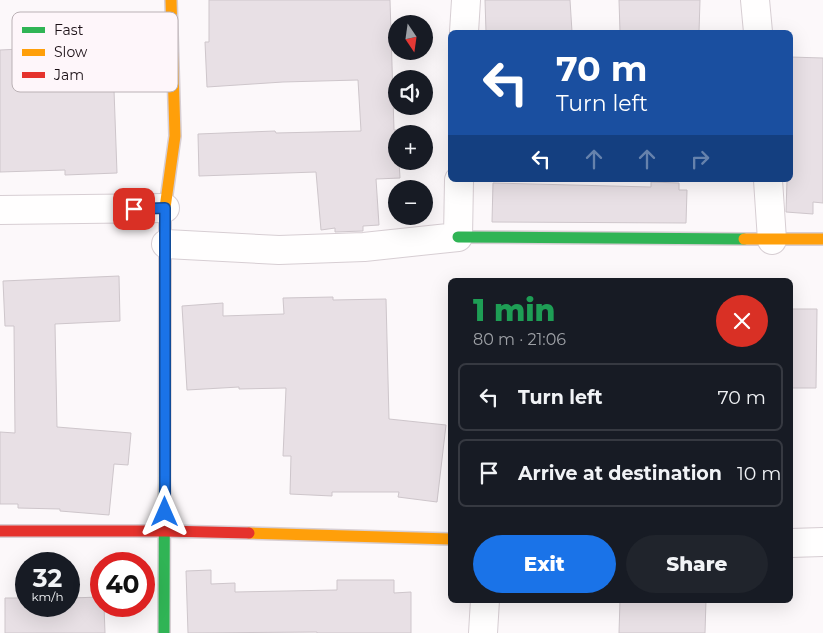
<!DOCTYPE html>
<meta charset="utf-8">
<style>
:root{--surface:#171b24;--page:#20242c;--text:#f1f3f6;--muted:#9ea1a6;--line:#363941;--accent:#1a73e8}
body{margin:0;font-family:Montserrat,sans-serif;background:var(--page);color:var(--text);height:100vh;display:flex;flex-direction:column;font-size:19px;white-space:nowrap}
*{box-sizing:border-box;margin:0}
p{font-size:16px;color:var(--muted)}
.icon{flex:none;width:28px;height:28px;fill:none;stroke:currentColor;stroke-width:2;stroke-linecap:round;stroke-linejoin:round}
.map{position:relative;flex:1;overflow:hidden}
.sheet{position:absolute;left:448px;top:278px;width:345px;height:325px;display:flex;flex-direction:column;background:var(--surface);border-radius:8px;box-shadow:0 5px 20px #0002}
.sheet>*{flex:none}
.hud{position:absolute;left:448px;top:30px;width:345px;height:152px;border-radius:8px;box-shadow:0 5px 20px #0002;background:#1a4fa0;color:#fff;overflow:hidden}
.needle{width:32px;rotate:167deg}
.tools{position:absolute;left:388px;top:15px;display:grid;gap:10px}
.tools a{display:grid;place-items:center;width:45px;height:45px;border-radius:50%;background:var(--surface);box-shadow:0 5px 20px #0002;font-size:25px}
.speed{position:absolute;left:15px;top:552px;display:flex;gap:10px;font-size:25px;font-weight:700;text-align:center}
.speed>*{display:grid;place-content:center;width:65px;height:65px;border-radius:50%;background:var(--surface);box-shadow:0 5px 20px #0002;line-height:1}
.speed small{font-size:12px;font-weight:400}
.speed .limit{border:8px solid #d22;background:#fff;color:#111}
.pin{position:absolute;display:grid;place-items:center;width:42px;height:42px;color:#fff;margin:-21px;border-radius:10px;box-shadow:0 2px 8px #0006}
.me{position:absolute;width:55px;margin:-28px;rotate:0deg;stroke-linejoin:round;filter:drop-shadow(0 0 4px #0008)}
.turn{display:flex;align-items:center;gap:18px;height:105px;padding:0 25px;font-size:22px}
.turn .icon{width:65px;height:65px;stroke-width:2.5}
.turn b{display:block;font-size:35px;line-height:42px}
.lanes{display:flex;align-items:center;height:48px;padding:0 25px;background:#0003;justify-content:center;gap:25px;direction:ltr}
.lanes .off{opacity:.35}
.round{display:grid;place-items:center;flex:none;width:52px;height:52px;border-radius:26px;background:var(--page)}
.overview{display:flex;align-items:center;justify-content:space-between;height:85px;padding:0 25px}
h1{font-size:30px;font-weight:800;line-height:38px;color:#1e9e55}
.button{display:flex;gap:10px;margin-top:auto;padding:10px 25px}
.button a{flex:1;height:58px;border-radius:30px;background:var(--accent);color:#fff;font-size:20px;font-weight:800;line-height:58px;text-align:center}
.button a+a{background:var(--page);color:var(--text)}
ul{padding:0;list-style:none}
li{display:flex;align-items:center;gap:15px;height:68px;margin:0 10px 8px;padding:0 15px;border:2px solid var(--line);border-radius:8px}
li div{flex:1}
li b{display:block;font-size:19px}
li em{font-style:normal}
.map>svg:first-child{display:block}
.building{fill:#e8e0e5;stroke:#cec6cb}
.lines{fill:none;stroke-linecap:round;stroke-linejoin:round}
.street-casing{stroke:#d7ced3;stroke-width:30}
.fast-casing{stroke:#d7ced3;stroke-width:14}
.slow-casing{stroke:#d7ced3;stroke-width:14}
.jam-casing{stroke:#d7ced3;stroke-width:14}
.street{stroke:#fffefe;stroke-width:28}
.fast{stroke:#30b455;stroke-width:11}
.slow{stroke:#ff9f0a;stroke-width:11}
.jam{stroke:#e5322d;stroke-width:11}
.route-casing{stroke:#114b97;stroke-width:12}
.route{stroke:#1a73e8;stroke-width:9}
.key{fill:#fef6fa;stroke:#bab1b5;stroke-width:1}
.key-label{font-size:14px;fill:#1a0f15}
</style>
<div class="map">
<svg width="823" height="633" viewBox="0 0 823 633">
<rect width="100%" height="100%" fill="#fcf8fa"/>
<!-- building -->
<g class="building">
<path d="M 209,0 L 390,0 L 394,130 L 399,130 L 399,134 L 396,134 L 396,161 L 399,161 L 400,178 L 376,179 L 379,225 L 363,226 L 363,231 L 335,232 L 335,228 L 321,230 L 316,172 L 199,176 L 198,134 L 275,131 L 276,133 L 361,131 L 358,80 L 283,82 L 207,87 L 205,42 L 209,42 Z"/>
<path d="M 485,0 L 570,0 L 572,32 L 486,32 Z"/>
<path d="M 619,0 L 700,0 L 699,32 L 620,32 Z"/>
<path d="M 124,44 L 125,90 L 114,90 L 117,173 L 65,175 L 65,170 L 0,172 L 0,50 Z"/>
<path d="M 790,57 L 823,58 L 823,203 L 813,202 L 813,214 L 786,212 L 787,180 L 790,180 Z"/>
<path d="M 651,182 L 679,183 L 679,190 L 687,190 L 686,223 L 492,222 L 493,183 L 651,187 Z"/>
<path d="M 119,276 L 120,321 L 55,324 L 57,427 L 131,433 L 128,465 L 114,464 L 109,515 L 60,511 L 60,509 L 18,508 L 18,504 L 0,504 L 0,432 L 15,433 L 14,326 L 5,326 L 3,281 Z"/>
<path d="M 333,297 L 333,300 L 386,299 L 389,419 L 446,425 L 437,502 L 398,497 L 399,492 L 332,492 L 332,496 L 290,494 L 291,456 L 283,456 L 286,388 L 239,389 L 239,387 L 187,390 L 182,306 L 223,303 L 223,316 L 284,314 L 283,298 Z"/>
<path d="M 790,309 L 817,309 L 816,388 L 790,388 Z"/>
<path d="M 211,570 L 211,584 L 235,583 L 235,592 L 337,590 L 337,580 L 394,580 L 394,593 L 411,592 L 411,633 L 317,633 L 317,632 L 188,633 L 186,571 Z"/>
<path d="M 69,596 L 70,598 L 101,597 L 101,606 L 104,606 L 105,633 L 5,633 L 5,598 L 26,598 L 26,606 L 69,606 Z"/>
<path d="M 620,600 L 706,600 L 705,633 L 619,633 Z"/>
</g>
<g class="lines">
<!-- street casing -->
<g class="street-casing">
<g id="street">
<path d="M 755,0 L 758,32"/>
<path d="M 464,32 L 466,0"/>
<path d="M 768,180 L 772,240"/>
<path d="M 0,210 L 165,208"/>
<path d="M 166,244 L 279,250 L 364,247 L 458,237 L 459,180"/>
<path d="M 790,543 L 823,542"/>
<path d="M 483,633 L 485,600"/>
</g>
</g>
<!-- fast casing -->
<g class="fast-casing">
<g id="fast">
<path d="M 458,237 L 744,239"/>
<path d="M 164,633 L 165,268"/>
</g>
</g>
<!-- slow casing -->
<g class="slow-casing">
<g id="slow">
<path d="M 744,239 L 823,239"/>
<path d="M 165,268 L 165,208 L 175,136 L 171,0"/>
<path d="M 249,533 L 450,539"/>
</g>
</g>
<!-- jam casing -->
<g class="jam-casing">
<path id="jam" d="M 0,531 L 165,531 L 249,533"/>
</g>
<!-- street -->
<use href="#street" class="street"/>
<!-- fast -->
<use href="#fast" class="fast"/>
<!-- slow -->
<use href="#slow" class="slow"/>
<!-- jam -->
<use href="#jam" class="jam"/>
</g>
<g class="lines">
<!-- route casing -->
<g class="route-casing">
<path id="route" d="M 134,209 L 165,208 L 165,512"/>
</g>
<!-- route -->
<use href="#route" class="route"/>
</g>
<!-- legend -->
<rect x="12" y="12" width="166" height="80" rx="8" class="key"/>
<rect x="22" y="27" width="23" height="6" fill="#30b455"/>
<rect x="22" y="49" width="23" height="7" fill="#ff9f0a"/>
<rect x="22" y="72" width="23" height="6" fill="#e5322d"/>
<g class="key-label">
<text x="54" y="35">Fast</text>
<text x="54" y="57">Slow</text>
<text x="54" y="80">Jam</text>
</g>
</svg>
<div class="tools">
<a><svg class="needle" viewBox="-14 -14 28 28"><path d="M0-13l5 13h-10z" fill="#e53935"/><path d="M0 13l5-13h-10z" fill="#9ea1a6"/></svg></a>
<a><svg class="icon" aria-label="sound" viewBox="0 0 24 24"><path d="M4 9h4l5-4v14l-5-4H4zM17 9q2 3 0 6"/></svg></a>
<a>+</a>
<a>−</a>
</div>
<div class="speed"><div>32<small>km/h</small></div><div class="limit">40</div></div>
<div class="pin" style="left:134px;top:209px;background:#d93025"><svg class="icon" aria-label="arrive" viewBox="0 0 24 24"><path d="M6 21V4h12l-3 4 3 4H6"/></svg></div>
<svg class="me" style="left:165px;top:512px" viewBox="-20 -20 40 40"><path d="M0-17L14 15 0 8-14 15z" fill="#1a73e8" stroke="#fff" stroke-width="4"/></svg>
<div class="hud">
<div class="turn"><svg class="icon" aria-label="left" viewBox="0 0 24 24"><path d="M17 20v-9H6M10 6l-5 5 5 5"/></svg><div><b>70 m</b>Turn left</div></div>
<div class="lanes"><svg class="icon" aria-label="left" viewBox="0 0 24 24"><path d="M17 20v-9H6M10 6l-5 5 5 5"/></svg><svg class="icon off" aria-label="ahead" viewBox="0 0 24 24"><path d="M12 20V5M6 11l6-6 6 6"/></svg><svg class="icon off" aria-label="ahead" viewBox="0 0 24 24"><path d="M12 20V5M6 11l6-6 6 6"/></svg><svg class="icon off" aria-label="right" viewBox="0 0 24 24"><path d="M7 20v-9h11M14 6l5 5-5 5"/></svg></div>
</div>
<section class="sheet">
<div class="overview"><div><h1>1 min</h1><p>80 m · 21:06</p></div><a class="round" style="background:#d93025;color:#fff"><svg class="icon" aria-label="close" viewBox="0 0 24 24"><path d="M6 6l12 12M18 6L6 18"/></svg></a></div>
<ul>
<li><svg class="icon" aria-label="left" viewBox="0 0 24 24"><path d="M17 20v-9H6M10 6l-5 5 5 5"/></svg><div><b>Turn left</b></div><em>70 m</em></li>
<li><svg class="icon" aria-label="arrive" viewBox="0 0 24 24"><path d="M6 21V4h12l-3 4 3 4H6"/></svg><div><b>Arrive at destination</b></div><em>10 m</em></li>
</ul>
<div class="button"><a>Exit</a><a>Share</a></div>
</section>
</div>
